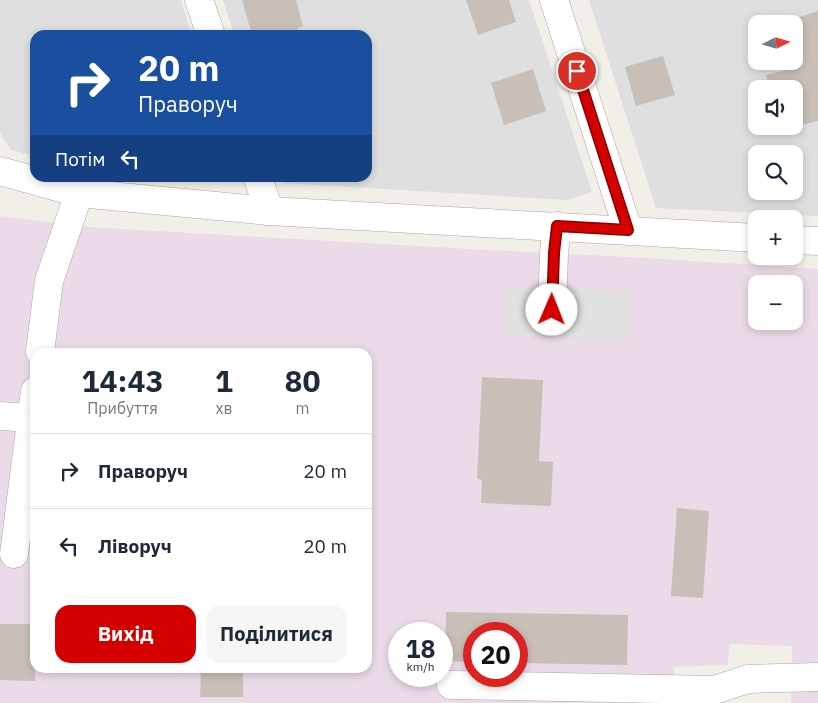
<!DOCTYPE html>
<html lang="uk">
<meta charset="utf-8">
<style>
:root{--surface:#fff;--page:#f6f6f7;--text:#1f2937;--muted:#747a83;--line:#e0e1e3;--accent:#d40000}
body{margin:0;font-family:"IBM Plex Sans",sans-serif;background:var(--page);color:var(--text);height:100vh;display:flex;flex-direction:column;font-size:19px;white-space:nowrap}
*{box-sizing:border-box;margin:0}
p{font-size:16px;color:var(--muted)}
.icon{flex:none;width:28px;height:28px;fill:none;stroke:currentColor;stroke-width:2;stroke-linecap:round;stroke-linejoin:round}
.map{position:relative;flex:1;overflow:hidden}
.sheet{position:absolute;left:30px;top:348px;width:342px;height:325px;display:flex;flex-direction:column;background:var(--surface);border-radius:15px;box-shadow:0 2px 8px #0003}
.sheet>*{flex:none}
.banner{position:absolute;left:30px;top:30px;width:342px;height:152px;border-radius:15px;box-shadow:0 2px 8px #0003;background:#1a4fa0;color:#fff;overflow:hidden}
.needle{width:32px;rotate:85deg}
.tools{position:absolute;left:748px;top:15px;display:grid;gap:10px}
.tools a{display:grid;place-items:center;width:55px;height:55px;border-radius:10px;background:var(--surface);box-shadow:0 2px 8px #0003;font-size:25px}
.speed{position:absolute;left:388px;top:622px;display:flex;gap:10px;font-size:25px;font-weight:700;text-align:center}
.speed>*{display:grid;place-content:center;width:65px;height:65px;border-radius:50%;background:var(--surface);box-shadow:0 2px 8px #0003;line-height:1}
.speed small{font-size:12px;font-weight:400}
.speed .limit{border:8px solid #d22;background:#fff;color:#111}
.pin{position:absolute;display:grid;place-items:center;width:42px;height:42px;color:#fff;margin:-21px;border:2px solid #fff;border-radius:50%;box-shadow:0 1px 5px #0007}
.me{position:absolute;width:55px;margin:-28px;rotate:1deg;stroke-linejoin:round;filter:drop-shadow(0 0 4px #0008)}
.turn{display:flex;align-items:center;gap:18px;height:105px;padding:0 25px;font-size:22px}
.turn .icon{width:65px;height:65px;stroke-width:2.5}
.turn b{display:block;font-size:35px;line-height:42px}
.then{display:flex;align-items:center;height:48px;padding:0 25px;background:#0003;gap:10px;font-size:19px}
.eta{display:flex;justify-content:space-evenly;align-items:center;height:85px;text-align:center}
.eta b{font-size:30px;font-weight:800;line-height:35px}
.action{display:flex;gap:10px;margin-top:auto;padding:10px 25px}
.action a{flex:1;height:58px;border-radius:15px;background:var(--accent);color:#fff;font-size:20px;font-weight:800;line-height:58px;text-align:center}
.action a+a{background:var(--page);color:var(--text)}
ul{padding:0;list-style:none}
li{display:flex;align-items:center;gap:15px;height:75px;padding:0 25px;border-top:1px solid var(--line)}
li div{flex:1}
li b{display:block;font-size:19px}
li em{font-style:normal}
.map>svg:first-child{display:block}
.residential{fill:#e0dfdf;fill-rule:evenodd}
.industrial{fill:#ebdbe8;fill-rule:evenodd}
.parking{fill:#e2e2e2}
.building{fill:#c7bfb8}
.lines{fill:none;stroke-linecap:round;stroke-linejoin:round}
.minor-casing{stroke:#a9a9a9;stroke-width:29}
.minor{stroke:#fff;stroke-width:28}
.route-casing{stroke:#8a0000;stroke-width:12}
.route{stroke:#d40000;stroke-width:9}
</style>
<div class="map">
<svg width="818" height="703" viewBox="0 0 818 703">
<rect width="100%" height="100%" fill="#f2efe9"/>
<!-- residential -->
<g class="residential">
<path d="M 0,0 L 181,0 L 192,35 L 35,35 L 35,156 L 11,150 L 0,133 Z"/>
<path d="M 223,0 L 529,0 L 592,192 L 567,200 L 283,183 L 281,178 L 368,178 L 368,35 L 234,35 Z"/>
<path d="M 589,0 L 818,0 L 818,216 L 656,208 ZM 756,24 L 794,24 L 794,61 L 756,61 ZM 756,89 L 794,89 L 794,126 L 756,126 ZM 756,154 L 794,154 L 794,191 L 756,191 Z"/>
</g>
<!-- industrial -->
<path class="industrial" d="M 0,216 L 88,227 L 487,250 L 647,258 L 818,269 L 818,703 L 791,703 L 792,646 L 729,644 L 728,665 L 674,667 L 673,703 L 0,703 ZM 756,284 L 794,284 L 794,321 L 756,321 ZM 35,352 L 368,352 L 368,668 L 35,668 ZM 399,634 L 441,634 L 441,676 L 399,676 ZM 474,634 L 516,634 L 516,676 L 474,676 Z"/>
<!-- parking -->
<path class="parking" d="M 505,287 L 631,291 L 630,339 L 504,336 Z"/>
<!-- building -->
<g class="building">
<path d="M 242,0 L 296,0 L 303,26 L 298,28 L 300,35 L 252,35 Z"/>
<path d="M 466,0 L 509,0 L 516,22 L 478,35 Z"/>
<path d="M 818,11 L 818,121 L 780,130 L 779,126 L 794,126 L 794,89 L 769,89 L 766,75 L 794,68 L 794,19 Z"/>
<path d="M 663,56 L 675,95 L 636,106 L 625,67 Z"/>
<path d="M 533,69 L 546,111 L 504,125 L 491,83 Z"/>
<path d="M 482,377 L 543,380 L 539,461 L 553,462 L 551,506 L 481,503 L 482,480 L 477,479 Z"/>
<path d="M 677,508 L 709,511 L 703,598 L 671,596 Z"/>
<path d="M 446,612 L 628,615 L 627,665 L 516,663 L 516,634 L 474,634 L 474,662 L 445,661 Z"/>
<path d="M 0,624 L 35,624 L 35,681 L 0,680 Z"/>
<path d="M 201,668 L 243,668 L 243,697 L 200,697 Z"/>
</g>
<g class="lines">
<!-- minor casing -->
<g class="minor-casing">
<g id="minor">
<path d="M 199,0 L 211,35"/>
<path d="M 554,0 L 628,230"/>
<path d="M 0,171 L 79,193 L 269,211 L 756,238"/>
<path d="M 258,178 L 269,211"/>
<path d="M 794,240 L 818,241"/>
<path d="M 552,310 L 554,253 L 557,226"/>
<path d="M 40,352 L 49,281 L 79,193"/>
<path d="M 0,416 L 32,418"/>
<path d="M 14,554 L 35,391"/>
<path d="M 451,685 L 714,690 L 748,679 L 818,677"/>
</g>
</g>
<!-- minor -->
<use href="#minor" class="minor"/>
</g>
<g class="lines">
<!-- route casing -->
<g class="route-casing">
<path id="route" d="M 552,310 L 554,253 L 557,226 L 628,230 L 577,71"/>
</g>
<!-- route -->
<use href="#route" class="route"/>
</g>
</svg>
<div class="tools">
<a><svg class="needle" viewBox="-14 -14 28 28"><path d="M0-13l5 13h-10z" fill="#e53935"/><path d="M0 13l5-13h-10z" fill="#747a83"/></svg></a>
<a><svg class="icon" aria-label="sound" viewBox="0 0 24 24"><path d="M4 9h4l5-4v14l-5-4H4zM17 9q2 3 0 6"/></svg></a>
<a><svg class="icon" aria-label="search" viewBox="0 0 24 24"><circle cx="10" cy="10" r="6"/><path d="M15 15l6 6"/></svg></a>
<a>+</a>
<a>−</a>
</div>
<div class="speed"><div>18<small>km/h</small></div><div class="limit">20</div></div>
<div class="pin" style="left:577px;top:71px;background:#d93025"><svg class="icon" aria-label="arrive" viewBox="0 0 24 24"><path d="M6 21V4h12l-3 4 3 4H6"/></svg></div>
<svg class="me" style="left:552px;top:310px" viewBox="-20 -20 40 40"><circle r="19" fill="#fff"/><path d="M0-13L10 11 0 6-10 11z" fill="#d40000"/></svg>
<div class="banner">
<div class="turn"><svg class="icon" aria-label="right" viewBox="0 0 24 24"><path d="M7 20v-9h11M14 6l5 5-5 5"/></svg><div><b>20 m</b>Праворуч</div></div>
<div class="then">Потім<svg class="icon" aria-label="left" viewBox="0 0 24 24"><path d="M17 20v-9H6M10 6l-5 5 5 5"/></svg></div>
</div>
<section class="sheet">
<div class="eta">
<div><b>14:43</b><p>Прибуття</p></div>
<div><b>1</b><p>хв</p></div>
<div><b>80</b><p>m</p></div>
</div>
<ul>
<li><svg class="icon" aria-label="right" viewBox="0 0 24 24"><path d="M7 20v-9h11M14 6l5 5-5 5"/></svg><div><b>Праворуч</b></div><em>20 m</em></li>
<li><svg class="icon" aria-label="left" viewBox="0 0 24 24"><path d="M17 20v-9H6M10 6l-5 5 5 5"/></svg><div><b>Ліворуч</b></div><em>20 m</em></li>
</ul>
<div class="action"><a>Вихід</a><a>Поділитися</a></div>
</section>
</div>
